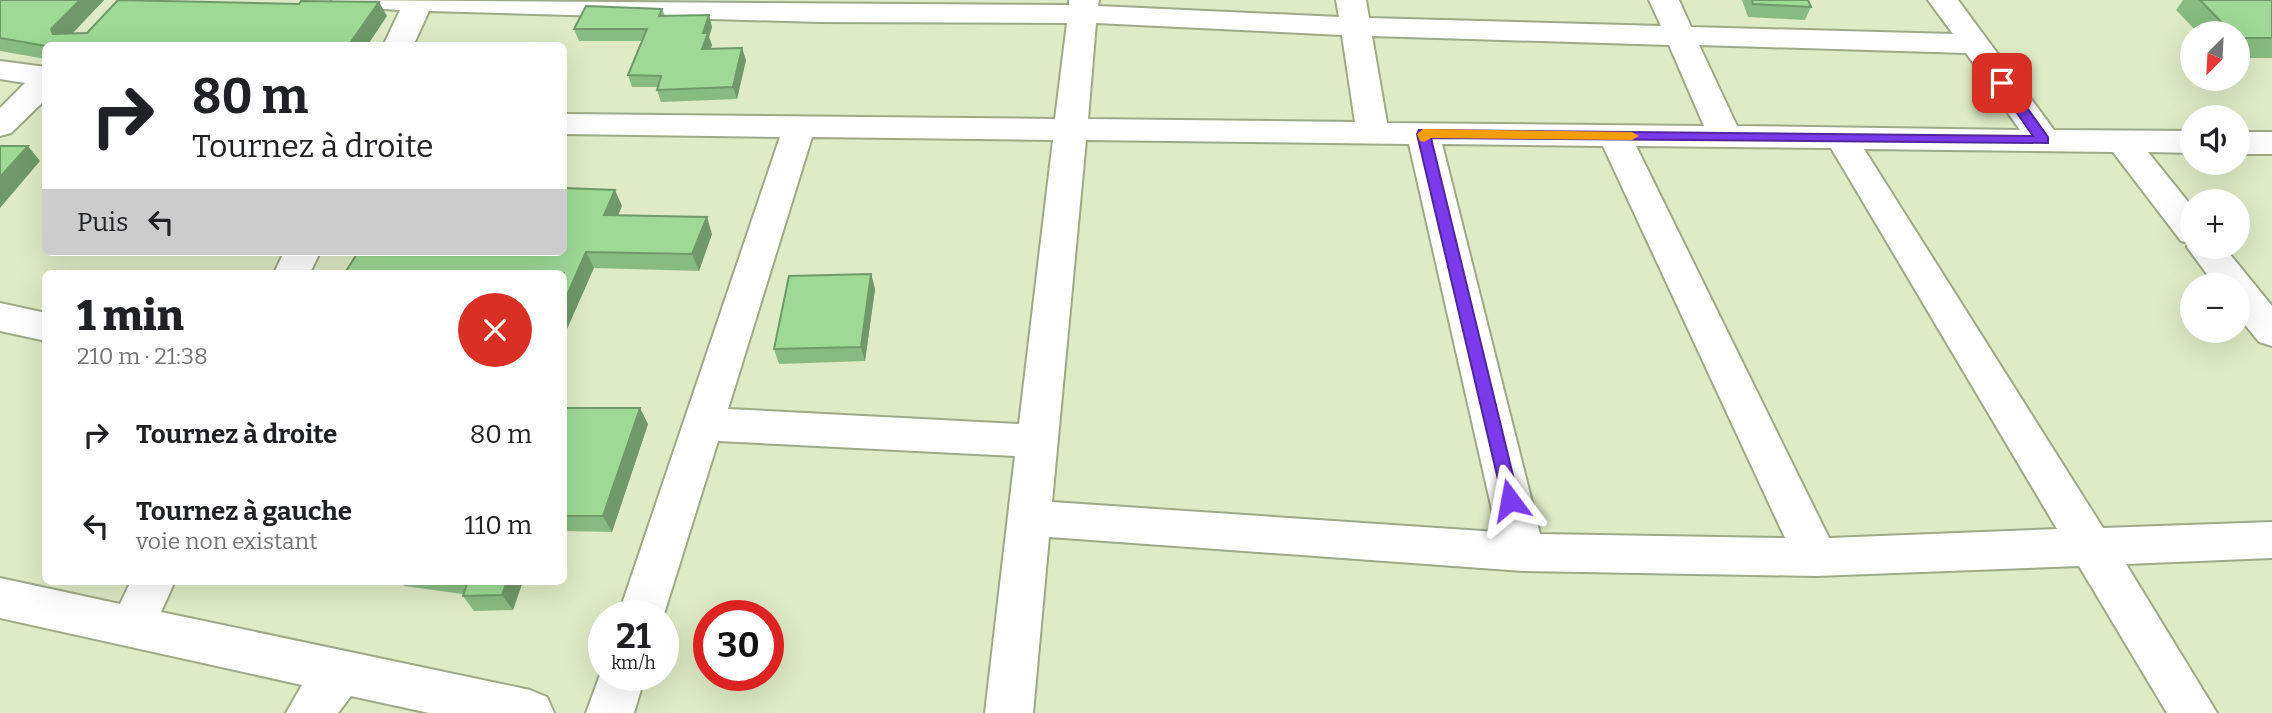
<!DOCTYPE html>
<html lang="fr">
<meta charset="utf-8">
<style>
:root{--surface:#fff;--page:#f2f2f2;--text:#202124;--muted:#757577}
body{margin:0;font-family:Bitter,serif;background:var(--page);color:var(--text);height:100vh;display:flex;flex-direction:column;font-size:26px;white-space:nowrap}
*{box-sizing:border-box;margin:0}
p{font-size:23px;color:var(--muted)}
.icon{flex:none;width:38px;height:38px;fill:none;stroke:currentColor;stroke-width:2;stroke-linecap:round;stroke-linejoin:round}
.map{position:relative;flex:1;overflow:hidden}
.side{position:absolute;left:42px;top:270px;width:525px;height:315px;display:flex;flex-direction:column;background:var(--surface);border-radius:10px;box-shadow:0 7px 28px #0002}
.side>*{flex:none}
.hud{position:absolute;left:42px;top:42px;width:525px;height:214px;border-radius:10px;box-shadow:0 7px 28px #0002;background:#fff;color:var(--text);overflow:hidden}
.needle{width:46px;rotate:204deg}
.buttons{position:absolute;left:2180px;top:21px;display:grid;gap:14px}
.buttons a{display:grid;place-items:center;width:70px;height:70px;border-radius:50%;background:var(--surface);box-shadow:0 7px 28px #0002;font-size:35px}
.speed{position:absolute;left:588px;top:600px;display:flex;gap:14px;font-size:35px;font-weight:700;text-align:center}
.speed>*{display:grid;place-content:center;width:91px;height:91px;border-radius:50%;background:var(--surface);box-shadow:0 7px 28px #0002;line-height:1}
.speed small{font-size:18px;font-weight:400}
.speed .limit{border:10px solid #d22;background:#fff;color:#111}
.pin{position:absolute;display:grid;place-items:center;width:60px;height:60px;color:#fff;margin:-30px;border-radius:14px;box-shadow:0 4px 10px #0006}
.me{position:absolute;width:77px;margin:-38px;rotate:347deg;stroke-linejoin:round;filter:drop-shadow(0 0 5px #0008)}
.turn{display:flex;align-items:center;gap:24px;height:147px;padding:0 35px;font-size:32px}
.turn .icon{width:91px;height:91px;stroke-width:2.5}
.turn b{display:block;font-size:49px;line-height:60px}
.then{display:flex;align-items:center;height:66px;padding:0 35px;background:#0003;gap:14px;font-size:26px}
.round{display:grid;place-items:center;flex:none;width:74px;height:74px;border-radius:37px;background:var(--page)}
.headline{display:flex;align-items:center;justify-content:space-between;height:119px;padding:0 35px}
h1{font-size:42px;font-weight:800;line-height:52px}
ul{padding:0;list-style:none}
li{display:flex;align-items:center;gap:21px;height:91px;padding:0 35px}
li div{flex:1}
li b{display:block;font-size:26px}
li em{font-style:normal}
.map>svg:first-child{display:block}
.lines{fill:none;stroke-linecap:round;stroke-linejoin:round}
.minor-casing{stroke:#9ea985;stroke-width:4}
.minor{fill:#fff;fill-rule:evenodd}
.wall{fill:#88bb81}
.shaded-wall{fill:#6f9969}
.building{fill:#9eda96;stroke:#6f9969;stroke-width:2}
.route{fill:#7c3aed;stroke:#51269a;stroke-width:2}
.slow{fill:#f59e0b}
</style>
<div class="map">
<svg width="2272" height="713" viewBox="0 0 2272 713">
<rect width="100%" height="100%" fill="#deebc5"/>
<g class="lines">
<!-- minor casing -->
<g class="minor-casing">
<g id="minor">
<path d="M 332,0 L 1069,5 L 1069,0 L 1099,0 L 1098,6 L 1339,17 L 1336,0 L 1366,0 L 1369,18 L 1661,26 L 1649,0 L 1679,0 L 1691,27 L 1953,34 L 1928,0 L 1958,0 L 2054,130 L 2193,131 L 2193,153 L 2148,152 L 2193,208 L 2193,247 L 2224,247 L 2272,306 L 2272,346 L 2259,342 L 2238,316 L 2238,285 L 2215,285 L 2187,247 L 2189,243 L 2181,241 L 2113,152 L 1864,149 L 2103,528 L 2272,522 L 2272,558 L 2126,564 L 2217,713 L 2167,713 L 2079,566 L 1816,576 L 1523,571 L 1049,537 L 1033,713 L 985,713 L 1015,456 L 718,441 L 663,617 L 618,616 L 780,137 L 564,134 L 564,114 L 1055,119 L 1067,23 L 820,22 L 429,11 L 413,46 L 383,46 L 400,10 L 337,6 ZM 1096,23 L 1342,35 L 1355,122 L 1088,119 ZM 1372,36 L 1669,45 L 1704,126 L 1387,123 ZM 1699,45 L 1966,53 L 2020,130 L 1737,126 ZM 812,137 L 1053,140 L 1019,424 L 728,409 ZM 1086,140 L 1409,144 L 1497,532 L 1052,502 ZM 1442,144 L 1603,146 L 1785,538 L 1540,534 ZM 1636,146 L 1831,148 L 2057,529 L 1829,538 Z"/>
<path d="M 0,61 L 46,67 L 46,99 L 11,133 L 0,136 L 0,108 L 25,83 L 0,79 Z"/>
<rect x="2238" y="132" width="34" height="22"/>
<path d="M 284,252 L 320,252 L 310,273 L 274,273 Z"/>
<path d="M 0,303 L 46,313 L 46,341 L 0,331 Z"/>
<path d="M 0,578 L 120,604 L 131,581 L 175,581 L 161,612 L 530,690 L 547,697 L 554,713 L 429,713 L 351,696 L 338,713 L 286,713 L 302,685 L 0,618 Z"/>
<path d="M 604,664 L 604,676 L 645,676 L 634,713 L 586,713 Z"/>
</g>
</g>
<!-- minor -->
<use href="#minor" class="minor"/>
</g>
<!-- wall -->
<g class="wall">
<path d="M 0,0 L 104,0 L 73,33 L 387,16 L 46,46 L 46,59 L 0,51 Z"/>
<path d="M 1742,0 L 1808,0 L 1811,7 L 1805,20 L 1748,17 Z"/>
<path d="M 2183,0 L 2272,0 L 2272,58 L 2238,58 L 2238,33 L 2198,33 L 2176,10 Z"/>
<path d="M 662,9 L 665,16 L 712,27 L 709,37 L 712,45 L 710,49 L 746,60 L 737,99 L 661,102 L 657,90 L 658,87 L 632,87 L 628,75 L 642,41 L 579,41 L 574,29 Z"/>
<path d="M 622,206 L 618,215 L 712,234 L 699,271 L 594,268 L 564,273 Z"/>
<path d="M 871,274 L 875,289 L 865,361 L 779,364 L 774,349 Z"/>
<path d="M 564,408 L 648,424 L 612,532 L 564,531 Z"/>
<path d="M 400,581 L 523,581 L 513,610 L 474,611 L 463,596 L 463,594 L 404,586 Z"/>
</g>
<!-- shaded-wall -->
<g class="shaded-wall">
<path d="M 80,0 L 104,0 L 62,44 L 53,34 L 51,29 Z"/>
<path d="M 379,2 L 387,16 L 367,46 L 348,46 Z"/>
<path d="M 709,15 L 712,27 L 709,37 L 712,45 L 705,61 L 702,49 L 703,33 Z"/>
<path d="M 742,48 L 746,60 L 737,99 L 733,87 Z"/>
<path d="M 28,146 L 40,161 L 0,208 L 0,177 Z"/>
<path d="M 615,190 L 622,206 L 611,231 L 604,215 Z"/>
<path d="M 707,217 L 712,234 L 699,271 L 692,254 Z"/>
<path d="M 586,252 L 594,268 L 564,336 L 564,302 Z"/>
<path d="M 871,274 L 875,289 L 865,361 L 861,347 Z"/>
<path d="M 640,408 L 648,424 L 612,532 L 603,516 Z"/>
<path d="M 507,581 L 523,581 L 513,610 L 502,595 Z"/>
</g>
<!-- building -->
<g class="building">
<path d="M 0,0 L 80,0 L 51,29 L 53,34 L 87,33 L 118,0 L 299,4 L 301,1 L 379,2 L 348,46 L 46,46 L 0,38 Z"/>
<path d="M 1752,0 L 1808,0 L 1811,7 L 1753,4 Z"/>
<path d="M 2200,0 L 2272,0 L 2272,38 L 2238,38 L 2238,33 L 2232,33 Z"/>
<path d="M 586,6 L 662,9 L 659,16 L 709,15 L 703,33 L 708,33 L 702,49 L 742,48 L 733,87 L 657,90 L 661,76 L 628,75 L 647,29 L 574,29 Z"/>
<path d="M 0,146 L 28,146 L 0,177 Z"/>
<path d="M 564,188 L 615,190 L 604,215 L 707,217 L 692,254 L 586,252 L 564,302 L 564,273 L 345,273 L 358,252 L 564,252 Z"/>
<path d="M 871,274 L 861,347 L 774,349 L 789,276 Z"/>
<path d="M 564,408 L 640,408 L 603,516 L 564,516 Z"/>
<path d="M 465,581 L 507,581 L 502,595 L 463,596 L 468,581 Z"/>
</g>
<!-- route -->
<path class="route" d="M 1998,80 L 2007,80 L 2048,137 L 2048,143 L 1431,138 L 1519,500 L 1516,505 L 1504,505 L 1417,134 L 1419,130 L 2033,136 L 1996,83 Z"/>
<!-- slow -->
<path class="slow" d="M 1423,129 L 1632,132 L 1639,136 L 1632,140 L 1431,138 L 1424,142 L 1420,141 L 1417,134 Z"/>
</svg>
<div class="buttons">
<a><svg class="needle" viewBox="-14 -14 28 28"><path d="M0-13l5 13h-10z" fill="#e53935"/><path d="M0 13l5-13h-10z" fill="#757577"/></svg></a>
<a><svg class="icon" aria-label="sound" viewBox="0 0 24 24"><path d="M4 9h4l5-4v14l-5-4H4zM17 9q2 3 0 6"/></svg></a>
<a>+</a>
<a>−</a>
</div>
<div class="speed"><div>21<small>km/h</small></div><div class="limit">30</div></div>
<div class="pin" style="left:2002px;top:83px;background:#d93025"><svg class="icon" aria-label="arrive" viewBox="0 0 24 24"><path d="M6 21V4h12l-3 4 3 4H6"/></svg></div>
<svg class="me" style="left:1510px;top:500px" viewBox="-20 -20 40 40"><path d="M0-17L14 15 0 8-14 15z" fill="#7c3aed" stroke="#fff" stroke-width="4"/></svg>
<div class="hud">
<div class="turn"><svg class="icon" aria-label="right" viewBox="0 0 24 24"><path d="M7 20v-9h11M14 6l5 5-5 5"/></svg><div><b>80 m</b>Tournez à droite</div></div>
<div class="then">Puis<svg class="icon" aria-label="left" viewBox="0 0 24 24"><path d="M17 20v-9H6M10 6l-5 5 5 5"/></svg></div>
</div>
<section class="side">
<div class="headline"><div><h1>1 min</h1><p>210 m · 21:38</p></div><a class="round" style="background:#d93025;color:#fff"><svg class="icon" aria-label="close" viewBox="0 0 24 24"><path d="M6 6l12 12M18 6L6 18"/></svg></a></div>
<ul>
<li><svg class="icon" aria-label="right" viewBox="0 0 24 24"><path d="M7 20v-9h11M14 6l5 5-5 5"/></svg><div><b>Tournez à droite</b></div><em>80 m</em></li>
<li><svg class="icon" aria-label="left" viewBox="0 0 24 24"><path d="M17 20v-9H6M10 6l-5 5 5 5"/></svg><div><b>Tournez à gauche</b><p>voie non existant</p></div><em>110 m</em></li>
</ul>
</section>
</div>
